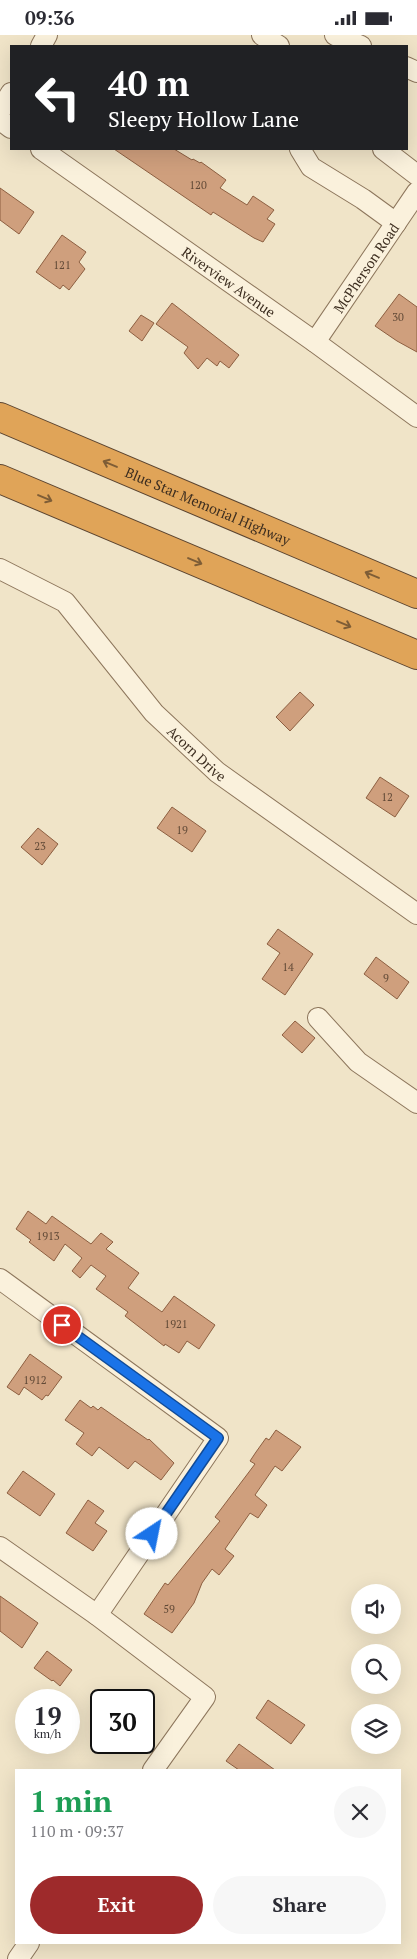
<!DOCTYPE html>
<meta charset="utf-8">
<style>
:root{--surface:#fff;--page:#f7f7f7;--text:#2b2b33;--muted:#7c7c81;--accent:#9e2a2b}
body{margin:0;font-family:"PT Serif",serif;background:var(--page);color:var(--text);height:100vh;display:flex;flex-direction:column;font-size:19px;white-space:nowrap}
*{box-sizing:border-box;margin:0}
p{font-size:16px;color:var(--muted)}
.icon{flex:none;width:28px;height:28px;fill:none;stroke:currentColor;stroke-width:2;stroke-linecap:round;stroke-linejoin:round}
.map{position:relative;flex:1;overflow:hidden}
.details{position:absolute;left:15px;top:1734px;width:386px;height:175px;display:flex;flex-direction:column;background:var(--surface);border-radius:0px;box-shadow:0 5px 20px #0002}
.details>*{flex:none}
.top-card{position:absolute;left:10px;top:10px;width:398px;height:105px;border-radius:0px;box-shadow:0 5px 20px #0002;background:#202124;color:#fff;overflow:hidden}
.fabs{position:absolute;left:351px;top:1549px;display:grid;gap:10px}
.fabs a{display:grid;place-items:center;width:50px;height:50px;border-radius:50%;background:var(--surface);box-shadow:0 5px 20px #0002;font-size:25px}
.speed{position:absolute;left:15px;top:1654px;display:flex;gap:10px;font-size:25px;font-weight:700;text-align:center}
.speed>*{display:grid;place-content:center;width:65px;height:65px;border-radius:50%;background:var(--surface);box-shadow:0 5px 20px #0002;line-height:1}
.speed small{font-size:12px;font-weight:400}
.speed .limit{border:2px solid #111;border-radius:8px;background:#fff;color:#111}
.pin{position:absolute;display:grid;place-items:center;width:42px;height:42px;color:#fff;margin:-21px;border:2px solid #fff;border-radius:50%;box-shadow:0 1px 5px #0007}
.me{position:absolute;width:55px;margin:-28px;rotate:34deg;stroke-linejoin:round;filter:drop-shadow(0 0 4px #0008)}
.turn{display:flex;align-items:center;gap:18px;height:105px;padding:0 15px;font-size:22px}
.turn .icon{width:65px;height:65px;stroke-width:2.5}
.turn b{display:block;font-size:35px;line-height:42px}
.round{display:grid;place-items:center;flex:none;width:52px;height:52px;border-radius:26px;background:var(--page)}
.overview{display:flex;align-items:center;justify-content:space-between;height:85px;padding:0 15px}
h1{font-size:30px;font-weight:800;line-height:38px;color:#1e9e55}
.cta{display:flex;gap:10px;margin-top:auto;padding:10px 15px}
.cta a{flex:1;height:58px;border-radius:30px;background:var(--accent);color:#fff;font-size:20px;font-weight:800;line-height:58px;text-align:center}
.cta a+a{background:var(--page);color:var(--text)}
.status{display:flex;justify-content:space-between;align-items:center;height:35px;padding:0 25px;background:var(--surface);direction:ltr}
.status svg{height:14px;fill:currentColor}
.map>svg:first-child{display:block}
.building{fill:#cf9f7d;stroke:#8d5f41}
.lines{fill:none;stroke-linecap:round;stroke-linejoin:round}
.minor-casing{stroke:#8d765c;stroke-width:22}
.highway-casing{stroke:#5b4430;stroke-width:30}
.minor{stroke:#faf1dc;stroke-width:20}
.highway{stroke:#e0a458;stroke-width:28}
.oneway{stroke:#7e5d36}
.route-casing{stroke:#114b97;stroke-width:12}
.route{stroke:#1a73e8;stroke-width:9}
.labels{text-anchor:middle;dominant-baseline:central;stroke-width:4;stroke-linejoin:round;paint-order:stroke}
.number-label{font-size:11px;fill:#624a37}
.street-label{font-size:14px;fill:#3d2e20;stroke:#f7eed8}
</style>
<div class="status"><b>09:36</b><svg viewBox="0 0 49 12"><path d="M0 12V9h3v3zM5 12V6h3v6zM10 12V3h3v9zM15 12V0h3v12zM26 1h20v11H26zM47 4h2v5h-2z"/></svg></div>
<div class="map">
<svg width="417" height="1924" viewBox="0 0 417 1924">
<rect width="100%" height="100%" fill="#f0e4c8"/>
<!-- building -->
<g class="building">
<path d="M 114,114 L 174,114 L 192,125 L 193,124 L 200,128 L 201,127 L 226,145 L 220,153 L 247,170 L 253,161 L 274,175 L 267,184 L 275,189 L 263,207 L 254,203 L 213,177 L 211,180 Z"/>
<path d="M 0,153 L 34,177 L 19,199 L 0,185 Z"/>
<path d="M 62,200 L 86,217 L 79,227 L 85,234 L 69,255 L 63,250 L 60,254 L 36,237 Z"/>
<path d="M 399,259 L 417,272 L 417,317 L 397,306 L 375,291 Z"/>
<path d="M 172,268 L 239,320 L 229,333 L 220,326 L 217,331 L 207,323 L 198,334 L 184,318 L 188,312 L 156,289 Z"/>
<path d="M 141,280 L 154,288 L 142,306 L 129,296 Z"/>
<path d="M 300,657 L 314,670 L 290,696 L 276,682 Z"/>
<path d="M 380,742 L 409,761 L 395,782 L 366,763 Z"/>
<path d="M 172,772 L 206,796 L 192,817 L 157,793 Z"/>
<path d="M 38,793 L 58,809 L 42,830 L 21,812 Z"/>
<path d="M 278,894 L 313,919 L 285,960 L 262,944 L 280,918 L 267,909 Z"/>
<path d="M 376,922 L 409,947 L 397,964 L 364,939 Z"/>
<path d="M 295,986 L 315,1003 L 302,1018 L 282,1000 Z"/>
<path d="M 28,1176 L 46,1189 L 52,1181 L 91,1209 L 101,1198 L 113,1207 L 106,1214 L 139,1238 L 128,1253 L 162,1277 L 174,1261 L 215,1290 L 199,1314 L 187,1306 L 179,1318 L 165,1309 L 164,1311 L 125,1281 L 128,1277 L 96,1254 L 106,1241 L 91,1230 L 80,1243 L 72,1236 L 82,1223 L 65,1209 L 54,1226 L 29,1207 L 31,1205 L 16,1194 Z"/>
<path d="M 30,1319 L 62,1342 L 48,1361 L 46,1360 L 42,1365 L 24,1352 L 19,1360 L 7,1352 Z"/>
<path d="M 80,1365 L 91,1373 L 93,1371 L 98,1375 L 101,1372 L 148,1405 L 149,1404 L 174,1428 L 161,1445 L 135,1426 L 128,1434 L 99,1412 L 92,1421 L 76,1409 L 84,1398 L 65,1385 Z"/>
<path d="M 276,1395 L 301,1412 L 282,1436 L 275,1431 L 255,1460 L 267,1470 L 258,1483 L 250,1478 L 225,1514 L 234,1521 L 219,1540 L 212,1534 L 202,1548 L 194,1568 L 172,1598 L 144,1579 L 165,1548 L 168,1550 L 220,1486 L 215,1482 L 255,1429 L 250,1426 L 256,1417 L 266,1403 L 269,1405 Z"/>
<path d="M 23,1436 L 55,1459 L 40,1481 L 7,1458 Z"/>
<path d="M 88,1465 L 104,1476 L 95,1488 L 107,1496 L 93,1516 L 66,1498 Z"/>
<path d="M 0,1561 L 38,1588 L 22,1613 L 0,1596 Z"/>
<path d="M 47,1616 L 72,1635 L 60,1651 L 53,1645 L 52,1646 L 34,1633 Z"/>
<path d="M 268,1665 L 305,1690 L 291,1709 L 256,1683 Z"/>
<path d="M 239,1709 L 275,1735 L 239,1735 L 226,1726 Z"/>
</g>
<g class="lines">
<!-- minor casing -->
<g class="minor-casing">
<g id="minor">
<path d="M 262,0 L 279,11"/>
<path d="M 335,0 L 361,11"/>
<path d="M 41,11 L 47,0"/>
<path d="M 406,32 L 417,37"/>
<path d="M 0,76 L 11,58"/>
<path d="M 0,85 L 11,93"/>
<path id="s1" d="M 41,114 L 315,307 L 417,382"/>
<path d="M 300,114 L 311,132 L 363,164 L 396,188"/>
<path d="M 383,114 L 417,140"/>
<path id="s2" d="M 315,307 L 417,157"/>
<path id="s3" d="M 0,534 L 65,567 L 154,678 L 217,737 L 417,879"/>
<path d="M 318,983 L 358,1027 L 417,1068"/>
<path d="M 0,1244 L 218,1403 L 97,1580"/>
<path d="M 0,1512 L 97,1580 L 205,1662 L 153,1735"/>
<path d="M 18,1924 L 29,1908"/>
</g>
</g>
<!-- highway casing -->
<g class="highway-casing">
<g id="highway">
<path id="s4" d="M 0,382 L 417,559"/>
<path d="M 0,444 L 417,620"/>
</g>
</g>
<!-- minor -->
<use href="#minor" class="minor"/>
<!-- highway -->
<use href="#highway" class="highway"/>
</g>
<!-- one-way arrows -->
<defs><path id="oneway-shaft" d="M-6 0H5M1.5-3L5.5 0L1.5 3" fill="none" stroke-width="1.6" stroke-linecap="round" stroke-linejoin="round" transform="scale(1.25)"/></defs>
<g class="oneway">
<use href="#oneway-shaft" transform="translate(110 429) rotate(-157)"/>
<use href="#oneway-shaft" transform="translate(45 463) rotate(23)"/>
<use href="#oneway-shaft" transform="translate(195 526) rotate(23)"/>
<use href="#oneway-shaft" transform="translate(372 540) rotate(-157)"/>
<use href="#oneway-shaft" transform="translate(344 589) rotate(23)"/>
</g>
<g class="lines">
<!-- route casing -->
<g class="route-casing">
<path id="route" d="M 62,1290 L 218,1403 L 152,1499"/>
</g>
<!-- route -->
<use href="#route" class="route"/>
</g>
<g class="labels">
<!-- number labels -->
<g class="number-label">
<text x="198" y="150">120</text>
<text x="62" y="230">121</text>
<text x="398" y="282">30</text>
<text x="387" y="762">12</text>
<text x="182" y="795">19</text>
<text x="40" y="811">23</text>
<text x="288" y="932">14</text>
<text x="386" y="943">9</text>
<text x="48" y="1201">1913</text>
<text x="176" y="1289">1921</text>
<text x="35" y="1345">1912</text>
<text x="169" y="1574">59</text>
</g>
<!-- street labels -->
<g class="street-label">
<text stroke="none"><textPath href="#s2" startOffset="90">McPherson Road</textPath></text>
<text stroke="none"><textPath href="#s1" startOffset="230">Riverview Avenue</textPath></text>
<text stroke="none"><textPath href="#s4" startOffset="226">Blue Star Memorial Highway</textPath></text>
<text stroke="none"><textPath href="#s3" startOffset="274">Acorn Drive</textPath></text>
</g>
</g>
</svg>
<div class="fabs">
<a><svg class="icon" aria-label="sound" viewBox="0 0 24 24"><path d="M4 9h4l5-4v14l-5-4H4zM17 9q2 3 0 6"/></svg></a>
<a><svg class="icon" aria-label="search" viewBox="0 0 24 24"><circle cx="10" cy="10" r="6"/><path d="M15 15l6 6"/></svg></a>
<a><svg class="icon" aria-label="layers" viewBox="0 0 24 24"><path d="M12 4l9 5-9 5-9-5zM3 14l9 5 9-5"/></svg></a>
</div>
<div class="speed"><div>19<small>km/h</small></div><div class="limit">30</div></div>
<div class="pin" style="left:62px;top:1290px;background:#d93025"><svg class="icon" aria-label="arrive" viewBox="0 0 24 24"><path d="M6 21V4h12l-3 4 3 4H6"/></svg></div>
<svg class="me" style="left:152px;top:1499px" viewBox="-20 -20 40 40"><circle r="19" fill="#fff"/><path d="M0-13L10 11 0 6-10 11z" fill="#1a73e8"/></svg>
<div class="top-card">
<div class="turn"><svg class="icon" aria-label="left" viewBox="0 0 24 24"><path d="M17 20v-9H6M10 6l-5 5 5 5"/></svg><div><b>40 m</b>Sleepy Hollow Lane</div></div>
</div>
<section class="details">
<div class="overview"><div><h1>1 min</h1><p>110 m · 09:37</p></div><a class="round"><svg class="icon" aria-label="close" viewBox="0 0 24 24"><path d="M6 6l12 12M18 6L6 18"/></svg></a></div>
<div class="cta"><a>Exit</a><a>Share</a></div>
</section>
</div>
